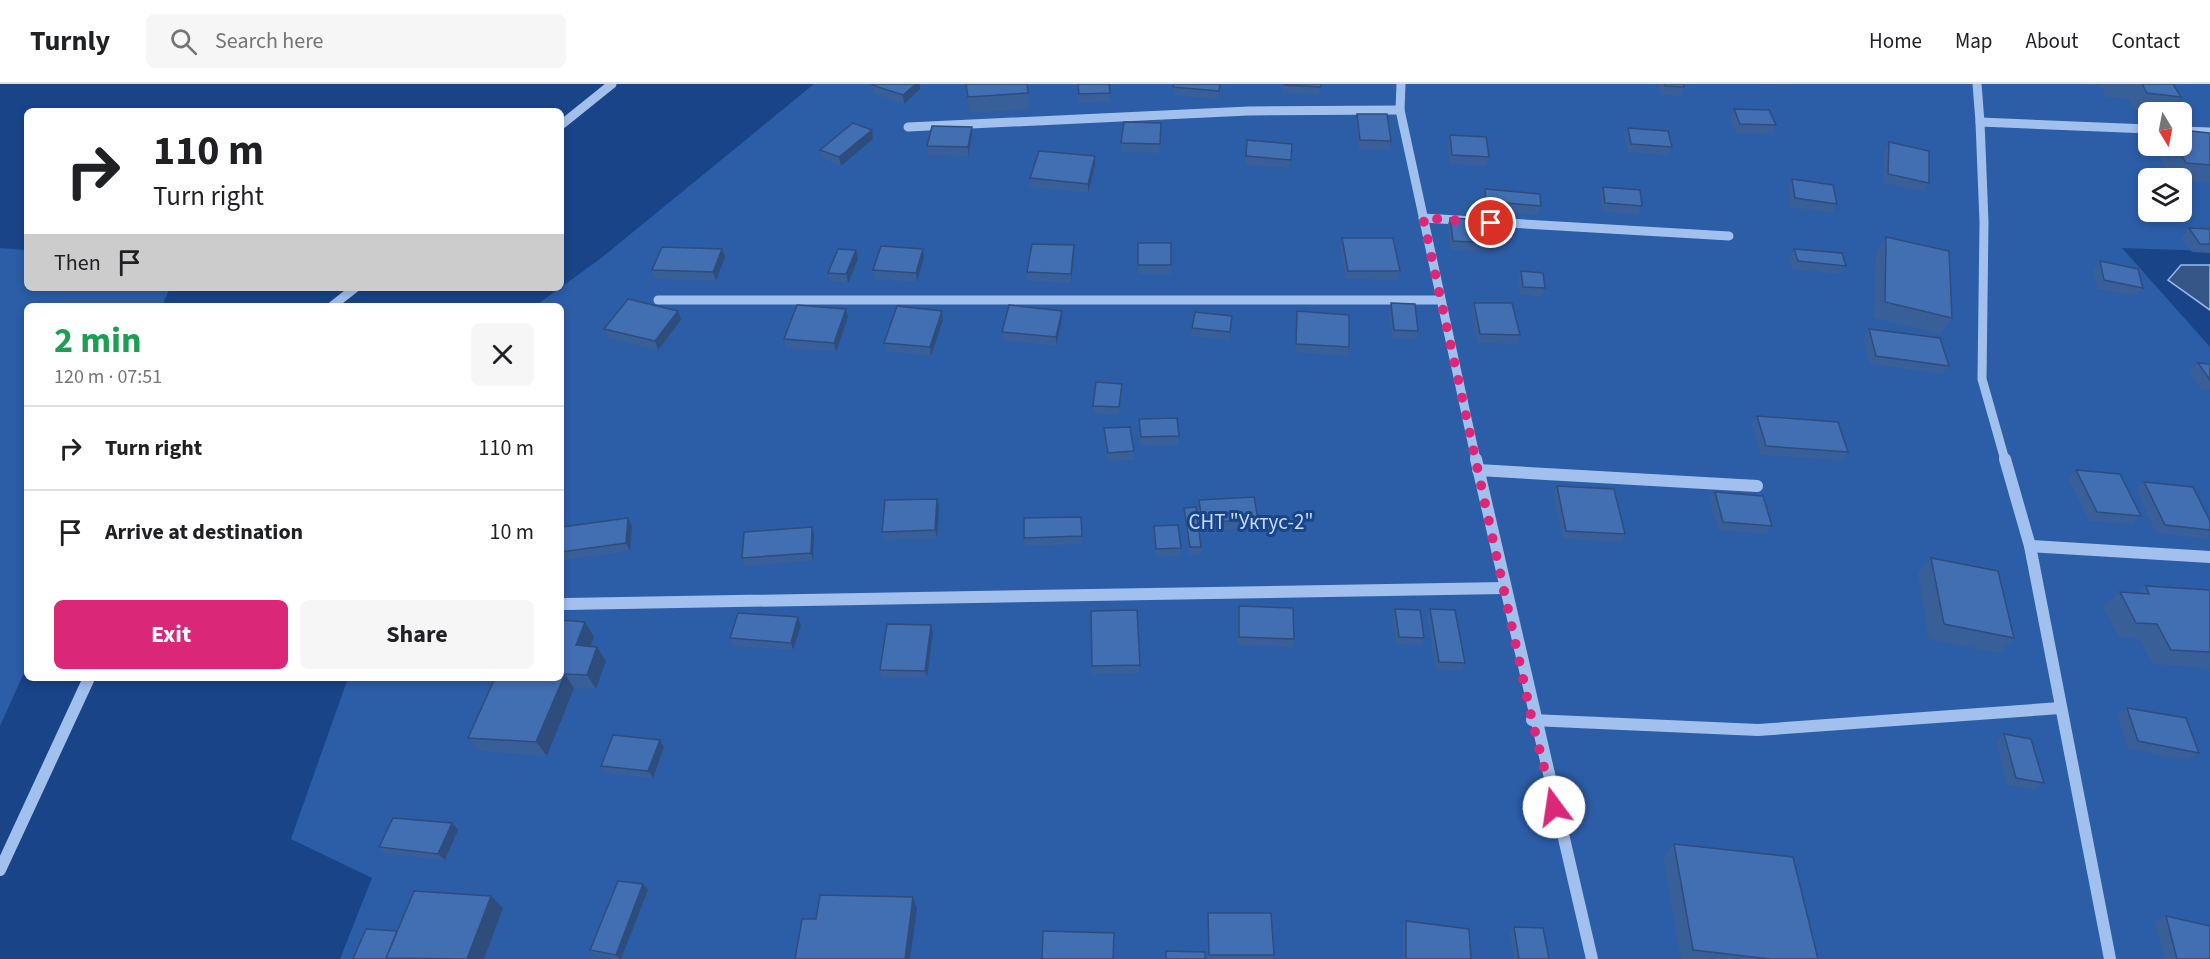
<!DOCTYPE html>
<meta charset="utf-8">
<style>
:root{--surface:#fff;--page:#f6f6f6;--text:#202124;--muted:#757577;--line:#e0e0e0;--accent:#db2777}
body{margin:0;font-family:"Source Sans 3",sans-serif;background:var(--page);color:var(--text);height:100vh;display:flex;flex-direction:column;font-size:22px;white-space:nowrap}
*{box-sizing:border-box;margin:0}
p{font-size:20px;color:var(--muted)}
.icon{flex:none;width:33px;height:33px;fill:none;stroke:currentColor;stroke-width:2;stroke-linecap:round;stroke-linejoin:round}
.map{position:relative;flex:1;overflow:hidden}
.sheet{position:absolute;left:24px;top:219px;width:540px;height:378px;display:flex;flex-direction:column;background:var(--surface);border-radius:9px;box-shadow:0 3px 9px #0003}
.sheet>*{flex:none}
.banner{position:absolute;left:24px;top:24px;width:540px;height:183px;border-radius:9px;box-shadow:0 3px 9px #0003;background:#fff;color:var(--text);overflow:hidden}
.needle{width:39px;rotate:170deg}
.buttons{position:absolute;left:2138px;top:18px;display:grid;gap:12px}
.buttons a{display:grid;place-items:center;width:54px;height:54px;border-radius:9px;background:var(--surface);box-shadow:0 3px 9px #0003;font-size:30px}
.pin{position:absolute;display:grid;place-items:center;width:51px;height:51px;color:#fff;margin:-26px;border:3px solid #fff;border-radius:50%;box-shadow:0 2px 6px #0007}
.me{position:absolute;width:66px;margin:-33px;rotate:346deg;stroke-linejoin:round;filter:drop-shadow(0 0 4px #0008)}
.turn{display:flex;align-items:center;gap:21px;height:126px;padding:0 30px;font-size:27px}
.turn .icon{width:78px;height:78px;stroke-width:2.5}
.turn b{display:block;font-size:42px;line-height:51px}
.then{display:flex;align-items:center;height:57px;padding:0 30px;background:#0003;gap:12px;font-size:22px}
.round{display:grid;place-items:center;flex:none;width:63px;height:63px;border-radius:9px;background:var(--page)}
.overview{display:flex;align-items:center;justify-content:space-between;height:102px;padding:0 30px}
h1{font-size:36px;font-weight:700;line-height:45px;color:#1e9e55}
.action{display:flex;gap:12px;margin-top:auto;padding:12px 30px}
.action a{flex:1;height:69px;border-radius:9px;background:var(--accent);color:#fff;font-size:24px;font-weight:700;line-height:69px;text-align:center}
.action a+a{background:var(--page);color:var(--text)}
ul{padding:0;list-style:none}
li{display:flex;align-items:center;gap:18px;height:84px;padding:0 30px;border-top:2px solid var(--line)}
li div{flex:1}
li b{display:block;font-size:22px}
li em{font-style:normal}
header{display:flex;align-items:center;gap:36px;box-sizing:border-box;height:84px;padding:0 30px;background:var(--surface);border-bottom:2px solid var(--line)}
header strong{font-size:28px}
nav{display:flex;gap:33px;margin-inline-start:auto;font-size:21px}
.search{width:420px;height:54px;background:var(--page);display:flex;align-items:center;gap:15px;box-sizing:border-box;padding:0 21px;border-radius:9px;color:var(--muted);font-size:22px}
.map>svg:first-child{display:block}
.green{fill:#2c5da7;fill-rule:evenodd}
.water{fill:#365688;stroke:#94baef;stroke-width:1.5}
.lines{fill:none;stroke-linecap:round;stroke-linejoin:round}
.minor-far1{stroke:#a2c0ed;stroke-width:9}
.minor{stroke:#a2c0ed;stroke-width:12}
.wall{fill:#395f99}
.shaded-wall{fill:#2e4d7d}
.building{fill:#426eb2;stroke:#2e4d7d;stroke-width:1.5}
.route{stroke:#db2777;stroke-width:10;stroke-dasharray:0 18}
.labels{text-anchor:middle;dominant-baseline:central;stroke-width:6;stroke-linejoin:round;paint-order:stroke}
.park-label{font-size:21px;fill:#c7dbf9;stroke:#194488}
</style>
<header>
<strong>Turnly</strong>
<div class="search"><svg class="icon" aria-label="search" viewBox="0 0 24 24"><circle cx="10" cy="10" r="6"/><path d="M15 15l6 6"/></svg>Search here</div>
<nav><a>Home</a><a>Map</a><a>About</a><a>Contact</a></nav>
</header>
<div class="map">
<svg width="2210" height="875" viewBox="0 0 2210 875">
<rect width="100%" height="100%" fill="#194488"/>
<!-- green -->
<g class="green">
<path d="M 814,0 L 2210,0 L 2210,167 L 2122,164 L 2210,263 L 2210,875 L 340,875 L 372,794 L 291,755 L 348,594 L 561,594 L 561,222 L 535,222 L 600,175 ZM 2148,28 L 2181,28 L 2181,62 L 2148,62 ZM 2148,94 L 2181,94 L 2181,128 L 2148,128 Z"/>
<path d="M 0,164 L 27,166 L 27,204 L 170,204 L 162,222 L 27,222 L 27,582 L 0,642 Z"/>
</g>
<!-- water -->
<path class="water" d="M 2181,181 L 2210,181 L 2210,226 L 2168,196 Z"/>
<g class="lines">
<!-- minor-far1 -->
<g class="minor-far1">
<path d="M 1401,0 L 1400,26 L 1476,376"/>
<path d="M 1977,0 L 1980,38"/>
<path d="M 561,41 L 612,0"/>
<path d="M 908,43 L 1248,27 L 1400,26"/>
<path d="M 2181,47 L 2210,48"/>
<path d="M 1423,134 L 1729,152"/>
<path d="M 658,216 L 1441,216"/>
<path d="M 332,222 L 355,204"/>
<path d="M 2005,376 L 1982,295 L 1984,138 L 1980,38 L 2148,45"/>
</g>
<!-- minor -->
<g class="minor">
<path d="M 1476,375 L 1592,875"/>
<path d="M 2005,375 L 2030,462 L 2110,875"/>
<path d="M 1478,386 L 1757,402"/>
<path d="M 2030,462 L 2210,473"/>
<path d="M 565,520 L 1504,504"/>
<path d="M 1532,636 L 1758,646 L 2060,624"/>
<path d="M 0,786 L 89,594"/>
</g>
</g>
<!-- wall -->
<g class="wall">
<path d="M 873,0 L 920,0 L 920,5 L 904,20 L 874,9 L 872,1 Z"/>
<path d="M 966,0 L 1028,9 L 1029,25 L 969,29 Z"/>
<path d="M 1078,0 L 1110,9 L 1110,18 L 1079,19 Z"/>
<path d="M 1174,0 L 1220,0 L 1218,15 L 1173,11 Z"/>
<path d="M 1283,0 L 1321,0 L 1319,11 L 1283,9 Z"/>
<path d="M 1658,0 L 1683,0 L 1684,3 L 1681,12 L 1661,11 Z"/>
<path d="M 1767,0 L 1789,0 L 1789,1 Z"/>
<path d="M 2085,0 L 2173,0 L 2181,13 L 2169,28 L 2135,26 L 2129,15 L 2106,13 L 2101,2 Z"/>
<path d="M 1734,25 L 1776,41 L 1772,50 L 1736,49 L 1730,34 Z"/>
<path d="M 1357,30 L 1391,57 L 1389,66 L 1359,65 L 1356,38 Z"/>
<path d="M 1161,39 L 1159,69 L 1121,68 L 1121,59 Z"/>
<path d="M 972,43 L 972,52 L 968,72 L 928,71 L 927,62 Z"/>
<path d="M 1628,44 L 1672,63 L 1668,71 L 1628,68 L 1624,52 Z"/>
<path d="M 872,46 L 873,55 L 841,82 L 822,74 L 820,66 Z"/>
<path d="M 2210,49 L 2210,99 L 2181,96 L 2181,94 L 2172,94 L 2154,62 L 2181,62 Z"/>
<path d="M 1450,51 L 1489,73 L 1486,82 L 1450,80 L 1448,60 Z"/>
<path d="M 1247,56 L 1291,76 L 1289,84 L 1245,81 Z"/>
<path d="M 1889,58 L 1929,99 L 1924,107 L 1883,99 L 1884,67 Z"/>
<path d="M 1095,81 L 1088,109 L 1030,103 L 1030,94 Z"/>
<path d="M 1792,95 L 1837,120 L 1832,129 L 1790,123 L 1788,104 Z"/>
<path d="M 1603,103 L 1642,122 L 1638,131 L 1602,127 L 1600,111 Z"/>
<path d="M 1485,105 L 1541,122 L 1538,131 L 1483,126 L 1482,114 Z"/>
<path d="M 1450,134 L 1491,159 L 1489,167 L 1451,166 L 1447,143 Z"/>
<path d="M 2189,144 L 2210,145 L 2210,169 L 2192,168 L 2181,153 Z"/>
<path d="M 1886,153 L 1952,234 L 1940,250 L 1874,234 L 1876,169 Z"/>
<path d="M 1342,154 L 1400,187 L 1398,196 L 1346,195 L 1340,162 Z"/>
<path d="M 1138,159 L 1171,181 L 1171,190 L 1138,190 Z"/>
<path d="M 722,165 L 725,173 L 716,197 L 655,195 L 652,186 Z"/>
<path d="M 1794,165 L 1846,182 L 1841,190 L 1793,186 L 1789,174 Z"/>
<path d="M 856,166 L 858,175 L 848,199 L 830,197 L 828,189 Z"/>
<path d="M 1074,170 L 1071,199 L 1027,197 L 1027,188 Z"/>
<path d="M 924,173 L 917,198 L 875,195 L 873,186 Z"/>
<path d="M 2100,177 L 2143,204 L 2135,212 L 2097,205 L 2093,186 Z"/>
<path d="M 1521,187 L 1545,204 L 1542,213 L 1520,211 L 1518,196 Z"/>
<path d="M 1391,219 L 1418,247 L 1416,255 L 1392,254 L 1389,228 Z"/>
<path d="M 1474,219 L 1520,251 L 1517,260 L 1477,259 L 1471,227 Z"/>
<path d="M 846,225 L 848,233 L 836,268 L 786,264 L 784,255 Z"/>
<path d="M 678,227 L 681,236 L 658,266 L 608,254 L 604,245 Z"/>
<path d="M 1297,227 L 1349,263 L 1348,272 L 1295,268 L 1296,235 Z"/>
<path d="M 1232,232 L 1229,256 L 1191,252 L 1192,244 Z"/>
<path d="M 1062,235 L 1056,262 L 1003,256 L 1002,248 Z"/>
<path d="M 943,236 L 931,272 L 885,267 L 884,259 Z"/>
<path d="M 1869,245 L 1949,282 L 1942,290 L 1870,280 L 1863,254 Z"/>
<path d="M 2198,279 L 2210,280 L 2210,305 L 2201,305 L 2189,288 Z"/>
<path d="M 1122,308 L 1119,331 L 1093,330 L 1093,322 Z"/>
<path d="M 1757,332 L 1848,368 L 1842,376 L 1761,371 L 1752,340 Z"/>
<path d="M 1139,335 L 1179,352 L 1178,361 L 1140,362 Z"/>
<path d="M 1104,344 L 1134,367 L 1134,376 L 1108,377 L 1104,353 Z"/>
<path d="M 2076,386 L 2141,432 L 2132,440 L 2089,437 L 2068,394 Z"/>
<path d="M 2144,398 L 2210,437 L 2210,451 L 2205,455 L 2156,449 L 2136,406 Z"/>
<path d="M 1557,402 L 1625,450 L 1621,458 L 1563,455 L 1553,410 Z"/>
<path d="M 1715,408 L 1772,442 L 1766,450 L 1718,446 L 1710,416 Z"/>
<path d="M 937,415 L 939,423 L 937,454 L 884,456 L 882,448 Z"/>
<path d="M 1199,416 L 1258,436 L 1257,444 L 1201,446 L 1198,424 Z"/>
<path d="M 1184,424 L 1201,463 L 1200,471 L 1189,471 L 1184,432 Z"/>
<path d="M 1081,433 L 1082,460 L 1025,462 L 1024,454 Z"/>
<path d="M 628,434 L 632,442 L 630,467 L 563,476 L 561,473 L 561,468 Z"/>
<path d="M 1154,442 L 1181,464 L 1180,472 L 1156,473 L 1154,450 Z"/>
<path d="M 814,451 L 813,477 L 745,482 L 742,474 Z"/>
<path d="M 1931,474 L 2014,554 L 1999,569 L 1929,555 L 1918,489 Z"/>
<path d="M 2146,502 L 2210,506 L 2210,584 L 2153,580 L 2139,555 L 2119,553 L 2103,523 L 2120,508 L 2138,509 Z"/>
<path d="M 1239,522 L 1294,555 L 1292,563 L 1238,561 L 1238,530 Z"/>
<path d="M 1395,525 L 1424,554 L 1421,561 L 1396,560 L 1393,533 Z"/>
<path d="M 1430,525 L 1465,579 L 1462,587 L 1436,586 L 1427,533 Z"/>
<path d="M 1091,527 L 1140,581 L 1139,589 L 1092,590 Z"/>
<path d="M 798,533 L 801,541 L 793,566 L 733,562 L 730,554 Z"/>
<path d="M 585,538 L 594,553 L 590,562 L 597,563 L 606,577 L 596,605 L 574,604 L 547,672 L 480,667 L 468,654 Z"/>
<path d="M 931,541 L 933,549 L 927,594 L 882,593 L 880,586 Z"/>
<path d="M 2127,624 L 2199,669 L 2188,676 L 2128,665 L 2117,631 Z"/>
<path d="M 2004,650 L 2044,699 L 2035,706 L 2007,701 L 1996,658 Z"/>
<path d="M 664,663 L 653,694 L 606,689 L 601,682 Z"/>
<path d="M 458,746 L 445,776 L 386,770 L 379,763 Z"/>
<path d="M 1674,760 L 1818,875 L 1681,875 L 1663,773 Z"/>
<path d="M 643,800 L 648,806 L 621,875 L 614,875 L 596,871 L 590,866 Z"/>
<path d="M 1208,829 L 1274,871 L 1273,875 L 1208,875 L 1207,835 Z"/>
<path d="M 2166,832 L 2210,875 L 2165,875 L 2155,838 Z"/>
<path d="M 1406,837 L 1471,875 L 1403,875 L 1403,843 Z"/>
<path d="M 1514,843 L 1549,875 L 1514,875 L 1510,849 Z"/>
</g>
<!-- shaded-wall -->
<g class="shaded-wall">
<path d="M 916,0 L 920,0 L 920,5 L 904,20 L 903,11 Z"/>
<path d="M 972,43 L 972,52 L 968,72 L 968,63 Z"/>
<path d="M 872,46 L 873,55 L 841,82 L 839,73 Z"/>
<path d="M 1095,72 L 1095,81 L 1088,109 L 1088,100 Z"/>
<path d="M 1074,161 L 1074,170 L 1071,199 L 1071,190 Z"/>
<path d="M 722,165 L 725,173 L 716,197 L 713,188 Z"/>
<path d="M 923,165 L 924,173 L 917,198 L 916,189 Z"/>
<path d="M 856,166 L 858,175 L 848,199 L 846,190 Z"/>
<path d="M 846,225 L 848,233 L 836,268 L 834,259 Z"/>
<path d="M 678,227 L 681,236 L 658,266 L 655,257 Z"/>
<path d="M 942,227 L 943,236 L 931,272 L 930,263 Z"/>
<path d="M 1062,227 L 1062,235 L 1056,262 L 1056,253 Z"/>
<path d="M 937,415 L 939,423 L 937,454 L 935,446 Z"/>
<path d="M 628,434 L 632,442 L 630,467 L 626,459 Z"/>
<path d="M 812,443 L 814,451 L 813,477 L 811,469 Z"/>
<path d="M 798,533 L 801,541 L 793,566 L 791,559 Z"/>
<path d="M 585,538 L 594,553 L 585,576 L 576,561 Z"/>
<path d="M 931,541 L 933,549 L 927,594 L 925,587 Z"/>
<path d="M 597,563 L 606,577 L 596,605 L 587,591 Z"/>
<path d="M 565,590 L 574,604 L 547,672 L 536,658 Z"/>
<path d="M 660,656 L 664,663 L 653,694 L 648,687 Z"/>
<path d="M 452,739 L 458,746 L 445,776 L 438,770 Z"/>
<path d="M 643,800 L 648,806 L 621,875 L 620,875 L 616,871 Z"/>
<path d="M 491,812 L 503,824 L 484,875 L 467,875 Z"/>
<path d="M 913,813 L 917,825 L 910,875 L 905,875 Z"/>
</g>
<!-- building -->
<g class="building">
<path d="M 873,0 L 916,0 L 903,11 L 872,1 Z"/>
<path d="M 966,0 L 1027,0 L 1028,9 L 968,13 Z"/>
<path d="M 1078,0 L 1109,0 L 1110,9 L 1079,10 Z"/>
<path d="M 1174,0 L 1220,0 L 1219,7 L 1173,3 Z"/>
<path d="M 1284,0 L 1321,0 L 1321,3 L 1284,1 Z"/>
<path d="M 1664,0 L 1683,0 L 1684,3 L 1665,2 Z"/>
<path d="M 2142,0 L 2173,0 L 2181,13 L 2147,9 Z"/>
<path d="M 1734,25 L 1769,26 L 1776,41 L 1740,40 Z"/>
<path d="M 1357,30 L 1387,30 L 1391,57 L 1360,56 Z"/>
<path d="M 1124,38 L 1161,39 L 1160,60 L 1121,59 Z"/>
<path d="M 853,39 L 872,46 L 839,73 L 820,66 Z"/>
<path d="M 932,42 L 972,43 L 968,63 L 927,62 Z"/>
<path d="M 1628,44 L 1668,47 L 1672,63 L 1631,60 Z"/>
<path d="M 2181,46 L 2210,49 L 2210,81 L 2186,79 L 2176,62 L 2181,62 Z"/>
<path d="M 1450,51 L 1486,53 L 1489,73 L 1452,71 Z"/>
<path d="M 1247,56 L 1292,60 L 1291,76 L 1246,72 Z"/>
<path d="M 1889,58 L 1929,67 L 1929,99 L 1888,90 Z"/>
<path d="M 1039,67 L 1095,72 L 1088,100 L 1030,94 Z"/>
<path d="M 1792,95 L 1833,101 L 1837,120 L 1795,114 Z"/>
<path d="M 1603,103 L 1640,106 L 1642,122 L 1605,119 Z"/>
<path d="M 1485,105 L 1540,110 L 1541,122 L 1486,117 Z"/>
<path d="M 1450,134 L 1487,136 L 1491,159 L 1453,157 Z"/>
<path d="M 2189,144 L 2210,145 L 2210,160 L 2200,160 Z"/>
<path d="M 1886,153 L 1949,167 L 1952,234 L 1885,218 Z"/>
<path d="M 1342,154 L 1393,154 L 1400,187 L 1348,187 Z"/>
<rect x="1138" y="159" width="33" height="22"/>
<path d="M 1032,160 L 1074,161 L 1071,190 L 1027,188 Z"/>
<path d="M 881,162 L 923,165 L 916,189 L 873,186 Z"/>
<path d="M 662,163 L 722,165 L 713,188 L 652,186 Z"/>
<path d="M 838,165 L 856,166 L 846,190 L 828,189 Z"/>
<path d="M 1794,165 L 1842,169 L 1846,182 L 1798,177 Z"/>
<path d="M 2100,177 L 2138,185 L 2143,204 L 2104,196 Z"/>
<path d="M 1521,187 L 1543,189 L 1545,204 L 1523,203 Z"/>
<path d="M 628,215 L 678,227 L 655,257 L 604,245 Z"/>
<path d="M 1391,219 L 1415,220 L 1418,247 L 1394,246 Z"/>
<path d="M 1474,219 L 1512,219 L 1520,251 L 1480,250 Z"/>
<path d="M 797,221 L 846,225 L 834,259 L 784,255 Z"/>
<path d="M 1009,221 L 1062,227 L 1056,253 L 1002,248 Z"/>
<path d="M 897,222 L 942,227 L 930,263 L 884,259 Z"/>
<path d="M 1297,227 L 1349,231 L 1349,263 L 1296,260 Z"/>
<path d="M 1195,228 L 1232,232 L 1230,248 L 1192,244 Z"/>
<path d="M 1869,245 L 1940,254 L 1949,282 L 1876,272 Z"/>
<path d="M 2198,279 L 2210,280 L 2210,296 Z"/>
<path d="M 1096,298 L 1122,300 L 1119,323 L 1093,322 Z"/>
<path d="M 1757,332 L 1838,338 L 1848,368 L 1766,362 Z"/>
<path d="M 1177,334 L 1179,352 L 1141,353 L 1139,335 Z"/>
<path d="M 1130,343 L 1134,367 L 1108,369 L 1104,344 Z"/>
<path d="M 2076,386 L 2120,390 L 2141,432 L 2097,428 Z"/>
<path d="M 2144,398 L 2193,403 L 2210,437 L 2210,446 L 2165,441 Z"/>
<path d="M 1557,402 L 1614,405 L 1625,450 L 1566,447 Z"/>
<path d="M 1715,408 L 1763,412 L 1772,442 L 1723,438 Z"/>
<path d="M 1254,413 L 1258,436 L 1202,438 L 1199,416 Z"/>
<path d="M 937,415 L 935,446 L 882,448 L 885,416 Z"/>
<path d="M 1196,423 L 1201,463 L 1190,463 L 1184,424 Z"/>
<path d="M 1081,433 L 1082,452 L 1024,454 L 1024,434 Z"/>
<path d="M 628,434 L 626,459 L 561,468 L 562,443 Z"/>
<path d="M 1178,441 L 1181,464 L 1156,465 L 1154,442 Z"/>
<path d="M 812,443 L 811,469 L 742,474 L 744,448 Z"/>
<path d="M 1931,474 L 1998,487 L 2014,554 L 1944,540 Z"/>
<path d="M 2146,502 L 2210,506 L 2210,568 L 2171,566 L 2157,540 L 2136,539 L 2120,508 L 2149,510 Z"/>
<path d="M 1239,522 L 1293,524 L 1294,555 L 1239,553 Z"/>
<path d="M 1395,525 L 1420,526 L 1424,554 L 1399,553 Z"/>
<path d="M 1430,525 L 1455,526 L 1465,579 L 1439,578 Z"/>
<path d="M 1137,526 L 1140,581 L 1092,582 L 1091,527 Z"/>
<path d="M 738,529 L 798,533 L 791,559 L 730,554 Z"/>
<path d="M 561,536 L 585,538 L 576,561 L 597,563 L 587,591 L 565,590 L 536,658 L 468,654 L 495,594 L 561,594 Z"/>
<path d="M 887,540 L 931,541 L 925,587 L 880,586 Z"/>
<path d="M 2127,624 L 2186,634 L 2199,669 L 2138,657 Z"/>
<path d="M 2004,650 L 2031,655 L 2044,699 L 2016,694 Z"/>
<path d="M 613,651 L 660,656 L 648,687 L 601,682 Z"/>
<path d="M 393,734 L 452,739 L 438,770 L 379,763 Z"/>
<path d="M 1674,760 L 1793,773 L 1818,875 L 1770,875 L 1693,866 Z"/>
<path d="M 618,797 L 643,800 L 616,871 L 590,866 Z"/>
<path d="M 414,807 L 491,812 L 467,875 L 386,874 Z"/>
<path d="M 820,811 L 913,813 L 905,875 L 795,875 L 802,835 L 816,835 Z"/>
<path d="M 1208,829 L 1271,829 L 1274,871 L 1209,871 Z"/>
<path d="M 2166,832 L 2210,842 L 2210,875 L 2177,875 Z"/>
<path d="M 1406,837 L 1469,845 L 1471,875 L 1406,875 Z"/>
<path d="M 1514,843 L 1543,844 L 1549,875 L 1519,875 Z"/>
<path d="M 366,845 L 397,847 L 386,874 L 387,875 L 353,875 Z"/>
<path d="M 1043,847 L 1114,849 L 1113,875 L 1042,875 Z"/>
<path d="M 1166,867 L 1205,868 L 1205,875 L 1166,875 Z"/>
</g>
<g class="lines">
<!-- route -->
<path class="route" d="M 1491,139 L 1423,134 L 1532,636 L 1554,723"/>
</g>
<g class="labels">
<!-- park labels -->
<g class="park-label">
<text x="1251" y="438">СНТ "Уктус-2"</text>
</g>
</g>
</svg>
<div class="buttons">
<a><svg class="needle" viewBox="-14 -14 28 28"><path d="M0-13l5 13h-10z" fill="#e53935"/><path d="M0 13l5-13h-10z" fill="#757577"/></svg></a>
<a><svg class="icon" aria-label="layers" viewBox="0 0 24 24"><path d="M12 4l9 5-9 5-9-5zM3 14l9 5 9-5"/></svg></a>
</div>
<div class="pin" style="left:1491px;top:139px;background:#d93025"><svg class="icon" aria-label="arrive" viewBox="0 0 24 24"><path d="M6 21V4h12l-3 4 3 4H6"/></svg></div>
<svg class="me" style="left:1554px;top:723px" viewBox="-20 -20 40 40"><circle r="19" fill="#fff"/><path d="M0-13L10 11 0 6-10 11z" fill="#db2777"/></svg>
<div class="banner">
<div class="turn"><svg class="icon" aria-label="right" viewBox="0 0 24 24"><path d="M7 20v-9h11M14 6l5 5-5 5"/></svg><div><b>110 m</b>Turn right</div></div>
<div class="then">Then<svg class="icon" aria-label="arrive" viewBox="0 0 24 24"><path d="M6 21V4h12l-3 4 3 4H6"/></svg></div>
</div>
<section class="sheet">
<div class="overview"><div><h1>2 min</h1><p>120 m · 07:51</p></div><a class="round"><svg class="icon" aria-label="close" viewBox="0 0 24 24"><path d="M6 6l12 12M18 6L6 18"/></svg></a></div>
<ul>
<li><svg class="icon" aria-label="right" viewBox="0 0 24 24"><path d="M7 20v-9h11M14 6l5 5-5 5"/></svg><div><b>Turn right</b></div><em>110 m</em></li>
<li><svg class="icon" aria-label="arrive" viewBox="0 0 24 24"><path d="M6 21V4h12l-3 4 3 4H6"/></svg><div><b>Arrive at destination</b></div><em>10 m</em></li>
</ul>
<div class="action"><a>Exit</a><a>Share</a></div>
</section>
</div>
